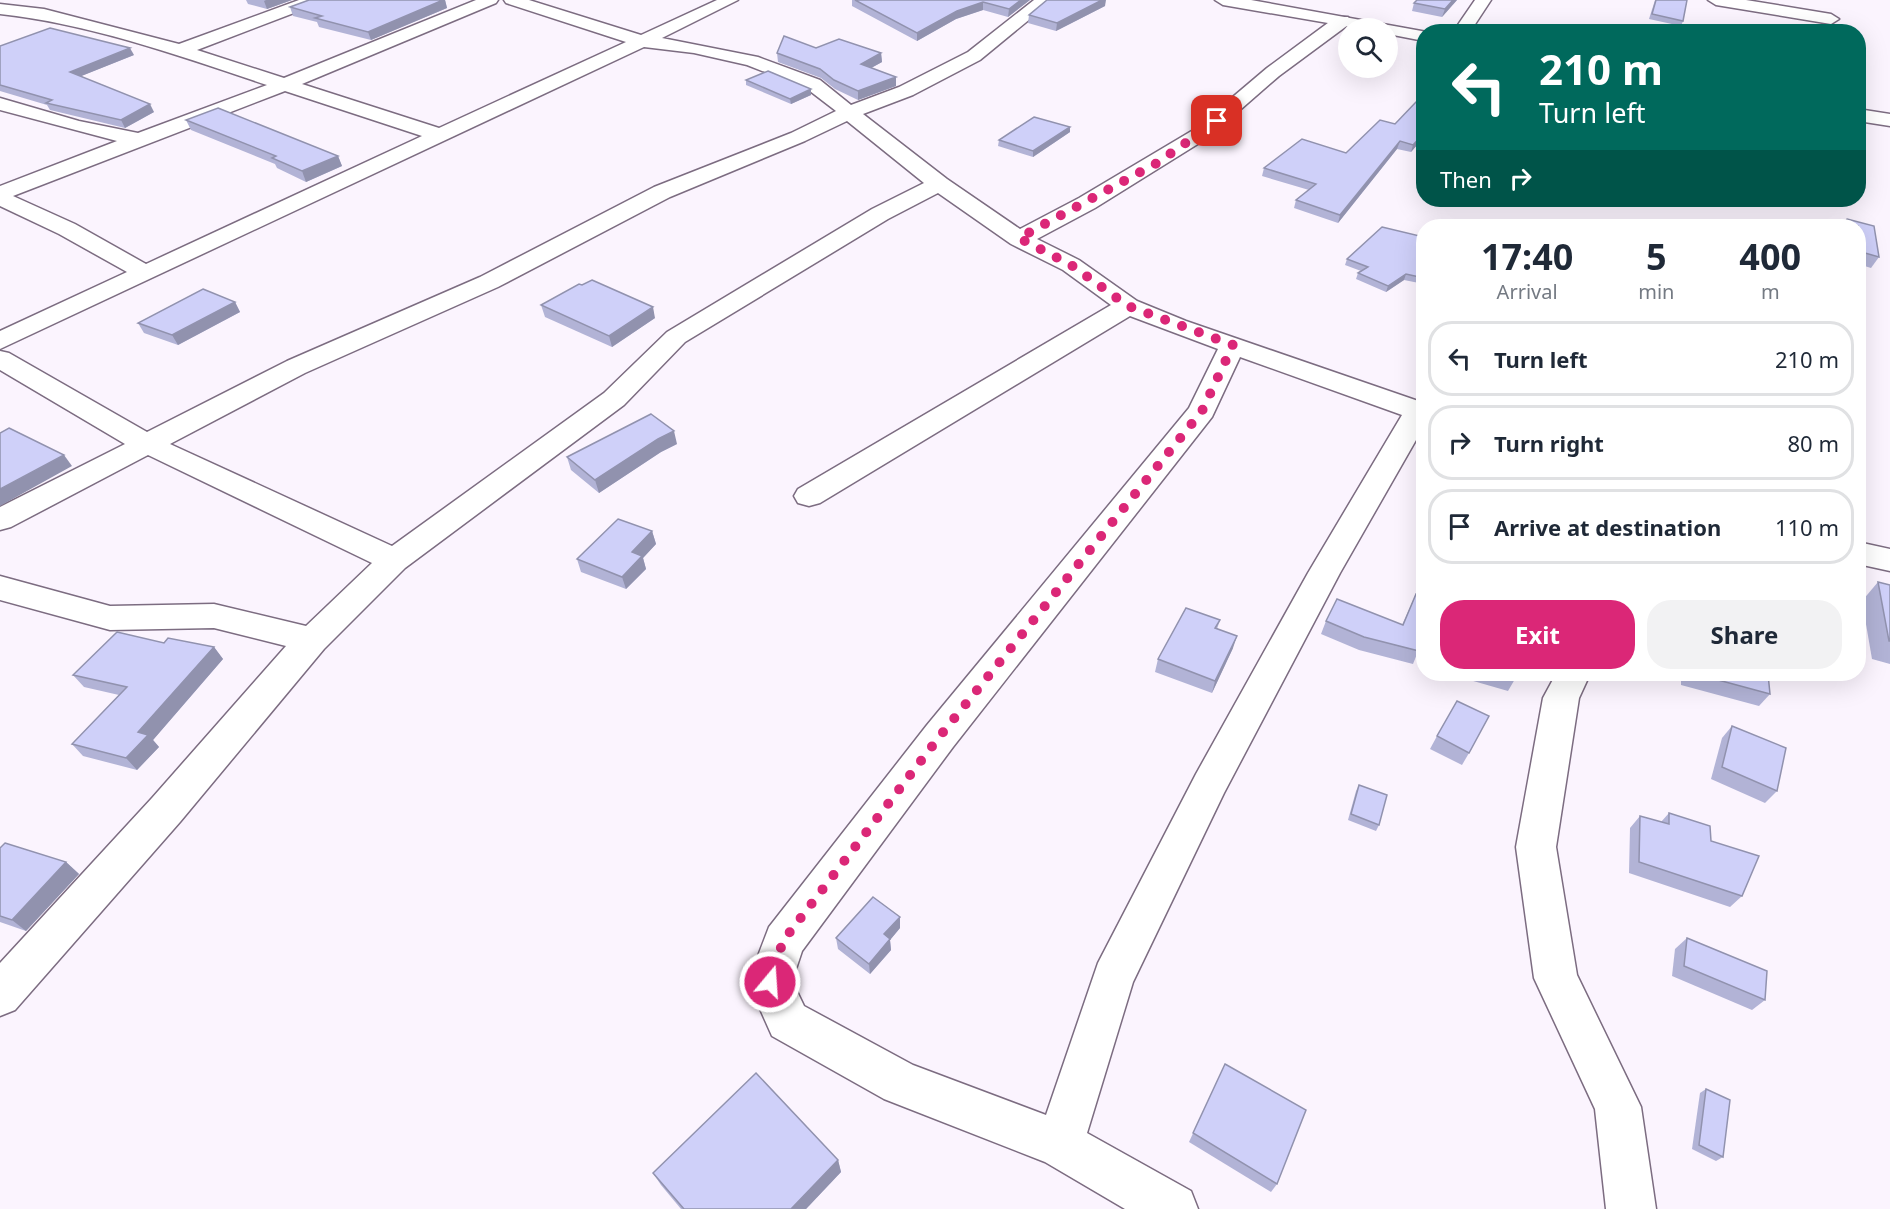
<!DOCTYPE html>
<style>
:root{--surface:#fff;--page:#f2f2f3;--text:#1f2937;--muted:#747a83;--line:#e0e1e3;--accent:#db2777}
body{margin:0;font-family:"Noto Sans",sans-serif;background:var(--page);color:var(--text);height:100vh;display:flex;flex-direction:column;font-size:22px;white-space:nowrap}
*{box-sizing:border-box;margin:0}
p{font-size:20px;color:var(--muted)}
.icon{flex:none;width:33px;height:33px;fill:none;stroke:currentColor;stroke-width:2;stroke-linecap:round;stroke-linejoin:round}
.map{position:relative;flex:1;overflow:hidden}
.sheet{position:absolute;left:1416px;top:219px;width:450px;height:462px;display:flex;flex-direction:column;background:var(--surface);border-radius:24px;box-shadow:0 6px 24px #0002}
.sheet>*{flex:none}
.top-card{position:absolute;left:1416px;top:24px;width:450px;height:183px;border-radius:24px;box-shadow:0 6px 24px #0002;background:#00695c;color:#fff;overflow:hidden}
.fabs{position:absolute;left:1338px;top:18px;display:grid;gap:12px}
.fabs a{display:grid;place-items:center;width:60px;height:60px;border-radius:50%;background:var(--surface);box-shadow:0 6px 24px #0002;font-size:30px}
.pin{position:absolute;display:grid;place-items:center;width:51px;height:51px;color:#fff;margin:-26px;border-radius:12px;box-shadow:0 3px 9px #0006}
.me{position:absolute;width:66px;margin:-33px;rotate:18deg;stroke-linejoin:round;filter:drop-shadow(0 0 4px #0008)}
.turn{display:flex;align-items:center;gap:21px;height:126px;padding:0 24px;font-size:27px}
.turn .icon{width:78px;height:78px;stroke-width:2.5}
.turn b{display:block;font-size:42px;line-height:51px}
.then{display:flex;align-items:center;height:57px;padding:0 24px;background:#0003;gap:12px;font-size:22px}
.eta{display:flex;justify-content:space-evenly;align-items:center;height:102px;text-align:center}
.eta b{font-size:36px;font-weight:700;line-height:42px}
.primary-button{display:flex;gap:12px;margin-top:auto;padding:12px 24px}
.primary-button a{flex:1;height:69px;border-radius:24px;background:var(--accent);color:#fff;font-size:24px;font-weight:700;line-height:69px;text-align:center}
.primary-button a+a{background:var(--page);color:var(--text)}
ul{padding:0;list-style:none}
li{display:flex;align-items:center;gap:18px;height:75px;margin:0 12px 9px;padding:0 12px;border:3px solid var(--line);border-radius:24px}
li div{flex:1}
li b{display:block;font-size:22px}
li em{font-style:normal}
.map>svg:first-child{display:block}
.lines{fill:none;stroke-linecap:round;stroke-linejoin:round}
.minor-casing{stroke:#7c6c81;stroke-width:3}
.primary-casing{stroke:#7c6c81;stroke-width:3}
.minor{fill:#fff;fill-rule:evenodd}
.primary{fill:#fff;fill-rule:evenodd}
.wall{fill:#b2b3d6}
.shaded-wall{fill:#9192ae}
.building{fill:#cfd0f9;stroke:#9192ae;stroke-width:1.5}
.route{stroke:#db2777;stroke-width:10;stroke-dasharray:0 18}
</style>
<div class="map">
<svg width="1890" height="1209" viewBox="0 0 1890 1209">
<rect width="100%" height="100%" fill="#fbf4fe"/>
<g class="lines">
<!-- minor casing -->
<g class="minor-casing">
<g id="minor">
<path d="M 299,0 L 322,0 L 320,3 L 197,50 L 284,78 L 476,0 L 498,0 L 496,3 L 302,84 L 439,128 L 626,42 L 506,3 L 504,0 L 529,0 L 641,35 L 717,0 L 738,0 L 662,38 L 758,57 L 820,80 L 851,105 L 899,87 L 968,52 L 1034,0 L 1053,0 L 980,60 L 913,95 L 863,114 L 947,179 L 1020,229 L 1079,198 L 1195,129 L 1267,68 L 1336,17 L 1348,17 L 1350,21 L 1348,25 L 1279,76 L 1209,137 L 1095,208 L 1037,239 L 1079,260 L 1137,301 L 1186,321 L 1424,403 L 1424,426 L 1340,573 L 1224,793 L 1133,982 L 1087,1133 L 1191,1191 L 1198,1209 L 1125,1209 L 1045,1162 L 884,1099 L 772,1036 L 748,982 L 769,927 L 927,725 L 1189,408 L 1218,349 L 1130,316 L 820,503 L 809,506 L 798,503 L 794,496 L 798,489 L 1111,305 L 1063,270 L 1011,244 L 938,193 L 888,219 L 685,342 L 624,405 L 405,568 L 324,649 L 180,822 L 15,1010 L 0,1016 L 0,963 L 152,798 L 286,646 L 214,628 L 110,630 L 0,600 L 0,576 L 110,606 L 214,604 L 306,626 L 372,563 L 148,455 L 11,527 L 0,530 L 0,507 L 125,444 L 0,370 L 0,351 L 9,353 L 147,432 L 287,361 L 480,277 L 654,187 L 791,133 L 836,111 L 806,88 L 747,65 L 694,53 L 644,47 L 0,349 L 0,331 L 127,272 L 59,234 L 0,206 L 0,186 L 117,141 L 0,110 L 0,98 L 79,121 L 138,133 L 267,85 C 180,56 91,24 0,14 L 0,4 L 44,9 L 179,44 ZM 285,91 L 422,136 L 146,264 L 75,224 L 13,196 ZM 847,121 L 924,183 L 872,209 L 667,332 L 604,393 L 392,546 L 170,444 L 305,373 L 498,287 L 670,197 L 805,141 ZM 1240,357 L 1402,415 L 1308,573 L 1196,774 L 1098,963 L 1046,1115 L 913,1065 L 804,1006 L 792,981 L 802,951 L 953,747 L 1212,417 Z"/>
<path d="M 1475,0 L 1491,0 L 1470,32 L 1453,32 Z"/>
<path d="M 1708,0 L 1746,0 L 1831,14 L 1839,19 L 1831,24 L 1716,5 Z"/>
<path d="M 1858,542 L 1890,549 L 1890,571 L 1858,564 Z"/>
<path d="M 1556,674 L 1590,674 L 1579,698 L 1556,847 L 1577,975 L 1641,1107 L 1656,1209 L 1606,1209 L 1595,1109 L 1534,978 L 1516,847 L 1543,698 Z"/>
</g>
</g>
<!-- primary casing -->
<g class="primary-casing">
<g id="primary">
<path d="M 1215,0 L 1251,0 L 1427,32 L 1424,32 L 1424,41 L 1388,34 L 1388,28 L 1357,28 L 1223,5 Z"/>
<path d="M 1858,109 L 1890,114 L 1890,126 L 1858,121 Z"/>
</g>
</g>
<!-- minor -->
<use href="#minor" class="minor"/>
<!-- primary -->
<use href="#primary" class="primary"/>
</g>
<!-- wall -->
<g class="wall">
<path d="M 246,0 L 292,0 L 267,9 L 248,4 Z"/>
<path d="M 309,0 L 445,0 L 447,8 L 371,40 L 319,27 L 317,22 L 293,16 L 290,7 Z"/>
<path d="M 852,0 L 1030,0 L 1008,17 L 983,10 L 956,19 L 917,41 L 852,6 Z"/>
<path d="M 1417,0 L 1457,0 L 1442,17 L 1412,11 L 1414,3 Z"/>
<path d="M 1655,0 L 1687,0 L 1683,21 L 1681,26 L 1649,19 Z"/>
<path d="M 1105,6 L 1056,31 L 1028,23 L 1029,15 Z"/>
<path d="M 0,46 L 134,55 L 81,76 L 154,112 L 125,128 L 50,110 L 47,105 L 0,91 Z"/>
<path d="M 816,48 L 881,53 L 882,62 L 871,68 L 896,77 L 896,86 L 858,100 L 835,89 L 821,78 L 778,62 L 777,53 Z"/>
<path d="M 746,80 L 811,95 L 791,104 L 746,85 Z"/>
<path d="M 1424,103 L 1424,137 L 1411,152 L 1397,149 L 1338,223 L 1294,208 L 1296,200 L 1309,190 L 1262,176 L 1264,168 L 1346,153 L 1395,124 Z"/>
<path d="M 186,120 L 338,156 L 342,166 L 306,182 L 277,168 L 275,164 L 191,130 Z"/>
<path d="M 1070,127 L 1070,132 L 1033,157 L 998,146 L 999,140 Z"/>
<path d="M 1858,226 L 1879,257 L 1871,268 L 1858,264 Z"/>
<path d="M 1424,237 L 1424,284 L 1404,280 L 1386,292 L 1356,279 L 1358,273 L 1361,271 L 1345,265 L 1347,259 Z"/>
<path d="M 235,302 L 240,312 L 178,345 L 144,333 L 138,323 Z"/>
<path d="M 541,305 L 655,318 L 612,347 L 545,317 Z"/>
<path d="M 677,444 L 661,452 L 599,493 L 571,470 L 567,457 Z"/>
<path d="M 1424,518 L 1424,528 L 1420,527 Z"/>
<path d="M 652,531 L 656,544 L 643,558 L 646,569 L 626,589 L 581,572 L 577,559 Z"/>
<path d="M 1878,582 L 1890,585 L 1890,664 L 1872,659 L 1862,601 Z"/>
<path d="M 1416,594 L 1424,597 L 1424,651 L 1419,649 L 1413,664 L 1359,650 L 1321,634 L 1326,621 L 1402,625 Z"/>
<path d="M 1220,620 L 1217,629 L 1233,648 L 1212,693 L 1155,672 L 1158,659 Z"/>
<path d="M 164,643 L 214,647 L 223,659 L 153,740 L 159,747 L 137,770 L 83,756 L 72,744 L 119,695 L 84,687 L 73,675 Z"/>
<path d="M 1449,674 L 1516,674 L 1515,679 L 1508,691 Z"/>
<path d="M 1681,674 L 1768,674 L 1770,694 L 1759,706 L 1681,685 Z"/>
<path d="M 1732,726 L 1777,791 L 1765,803 L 1711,779 L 1722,738 Z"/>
<path d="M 1437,736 L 1469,753 L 1462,765 L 1430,749 Z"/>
<path d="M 1359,785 L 1379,825 L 1376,831 L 1348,820 L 1356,791 Z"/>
<path d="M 1669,813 L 1711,841 L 1742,896 L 1730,907 L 1629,873 L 1630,828 L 1640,816 L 1661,822 Z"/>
<path d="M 0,848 L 66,862 L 79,874 L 26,931 L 0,922 Z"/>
<path d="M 900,928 L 890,940 L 891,950 L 870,974 L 838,949 L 836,938 Z"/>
<path d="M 1687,938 L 1765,1000 L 1752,1010 L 1672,976 L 1675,949 Z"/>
<path d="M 1225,1064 L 1277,1184 L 1271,1192 L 1189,1142 Z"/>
<path d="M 1706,1089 L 1723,1157 L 1716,1161 L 1692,1149 L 1700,1093 Z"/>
<path d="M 838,1160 L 841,1172 L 806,1209 L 681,1209 L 661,1185 L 653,1173 Z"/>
</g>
<!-- shaded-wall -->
<g class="shaded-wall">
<path d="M 266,0 L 292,0 L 267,9 L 264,1 Z"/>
<path d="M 443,0 L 445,0 L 447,8 L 371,40 L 368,32 Z"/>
<path d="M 1021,0 L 1030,0 L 1008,17 L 1009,9 Z"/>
<path d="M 1102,0 L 1106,0 L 1105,6 L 1056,31 L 1057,23 Z"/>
<path d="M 1453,0 L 1457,0 L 1442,17 L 1445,9 Z"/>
<path d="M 983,2 L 983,10 L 956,19 L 917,41 L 917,33 L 957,11 Z"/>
<path d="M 130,48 L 134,55 L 74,79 L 70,72 Z"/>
<path d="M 881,53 L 882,62 L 862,73 L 861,64 Z"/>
<path d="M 896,77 L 896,86 L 858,100 L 858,91 Z"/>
<path d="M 811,89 L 811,95 L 791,104 L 790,99 Z"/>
<path d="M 150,104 L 154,112 L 125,128 L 121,120 Z"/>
<path d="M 1070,127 L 1070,132 L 1033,157 L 1033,151 Z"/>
<path d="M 1424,133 L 1424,137 L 1411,152 L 1413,145 Z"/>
<path d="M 1400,141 L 1397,149 L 1338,223 L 1340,215 Z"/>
<path d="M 338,156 L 342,166 L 306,182 L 302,171 Z"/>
<path d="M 1406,274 L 1404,280 L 1386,292 L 1388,286 Z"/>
<path d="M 235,302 L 240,312 L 178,345 L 172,335 Z"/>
<path d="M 653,307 L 655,318 L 612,347 L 609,336 Z"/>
<path d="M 674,431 L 677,444 L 661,452 L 599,493 L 595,480 L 658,439 Z"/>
<path d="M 64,455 L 72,466 L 0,506 L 0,489 Z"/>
<path d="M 652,531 L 656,544 L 643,558 L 646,569 L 626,589 L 622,577 L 632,552 Z"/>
<path d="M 1237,636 L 1233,648 L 1212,693 L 1215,681 Z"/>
<path d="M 214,647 L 223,659 L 153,740 L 159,747 L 137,770 L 126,758 L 138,732 Z"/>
<path d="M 66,862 L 79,874 L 26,931 L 12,920 Z"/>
<path d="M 900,917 L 900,928 L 890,940 L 891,950 L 870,974 L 869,964 L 884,934 Z"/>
<path d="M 838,1160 L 841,1172 L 806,1209 L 791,1209 Z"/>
</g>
<!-- building -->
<g class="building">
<path d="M 309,0 L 443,0 L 368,32 L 315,18 L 322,16 L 290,7 Z"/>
<path d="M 855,0 L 1021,0 L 1009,9 L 983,2 L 957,11 L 917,33 Z"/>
<path d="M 1047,0 L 1102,0 L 1057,23 L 1029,15 Z"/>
<path d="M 1417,0 L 1453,0 L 1445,9 L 1414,3 Z"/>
<path d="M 1656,0 L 1687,0 L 1683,21 L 1652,14 Z"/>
<path d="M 50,28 L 130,48 L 70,72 L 150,104 L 121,120 L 46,103 L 52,100 L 0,85 L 0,46 Z"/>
<path d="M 784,36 L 816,48 L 839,39 L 881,53 L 861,64 L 896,77 L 858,91 L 834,80 L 820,69 L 777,53 Z"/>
<path d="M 768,71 L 811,89 L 790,99 L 746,80 Z"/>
<path d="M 1416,102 L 1424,103 L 1424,133 L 1413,145 L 1400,141 L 1340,215 L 1296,200 L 1316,184 L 1264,168 L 1302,139 L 1346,153 L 1380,120 L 1395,124 Z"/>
<path d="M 218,108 L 338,156 L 302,171 L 272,158 L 276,156 L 186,120 Z"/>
<path d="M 1034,117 L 1070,127 L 1033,151 L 999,140 Z"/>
<path d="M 1847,219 L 1874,226 L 1879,257 L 1858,251 L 1858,226 L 1843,226 Z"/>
<path d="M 1382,227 L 1424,237 L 1424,278 L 1406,274 L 1388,286 L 1358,273 L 1368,267 L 1347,259 Z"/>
<path d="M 592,280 L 653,307 L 609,336 L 541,305 L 579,284 L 582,285 Z"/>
<path d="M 203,289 L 235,302 L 172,335 L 138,323 Z"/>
<path d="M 651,414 L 674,431 L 658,439 L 595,480 L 567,457 Z"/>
<path d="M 9,428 L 64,455 L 0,489 L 0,433 Z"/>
<path d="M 618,519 L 652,531 L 632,552 L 642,556 L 622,577 L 577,559 Z"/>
<path d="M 1878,582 L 1890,585 L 1890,641 L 1889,641 Z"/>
<path d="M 1416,594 L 1424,597 L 1424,637 L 1419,651 L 1364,637 L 1326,621 L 1337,599 L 1403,625 Z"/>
<path d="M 1186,608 L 1220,620 L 1215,628 L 1237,636 L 1215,681 L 1158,659 Z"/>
<path d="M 117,632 L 164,643 L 168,638 L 214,647 L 138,732 L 148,735 L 126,758 L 72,744 L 127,687 L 73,675 Z"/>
<path d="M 1498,674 L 1516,674 L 1515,679 Z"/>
<path d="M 1696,674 L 1768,674 L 1770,694 Z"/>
<path d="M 1457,701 L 1489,716 L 1469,753 L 1437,736 Z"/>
<path d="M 1732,726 L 1786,748 L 1777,791 L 1722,767 Z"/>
<path d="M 1359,785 L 1387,795 L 1379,825 L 1351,814 Z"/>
<path d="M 1669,813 L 1710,826 L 1711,841 L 1759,856 L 1742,896 L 1639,862 L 1640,816 L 1669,824 Z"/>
<path d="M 5,843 L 66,862 L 12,920 L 0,916 L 0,848 Z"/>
<path d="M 873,897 L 900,917 L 884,934 L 890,939 L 869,964 L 836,938 Z"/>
<path d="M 1687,938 L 1767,971 L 1765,1000 L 1684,966 Z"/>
<path d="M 1225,1064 L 1306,1110 L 1277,1184 L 1193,1133 Z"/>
<path d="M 756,1073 L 838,1160 L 791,1209 L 684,1209 L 653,1173 Z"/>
<path d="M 1706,1089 L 1730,1100 L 1723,1157 L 1699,1145 Z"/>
</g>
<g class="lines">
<!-- route -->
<path class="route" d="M 770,982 L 783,941 L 940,736 L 1202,411 L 1233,345 L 1128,306 L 1071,265 L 1019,238 L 1157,163 L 1217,121"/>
</g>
</svg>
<div class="fabs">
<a><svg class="icon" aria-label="search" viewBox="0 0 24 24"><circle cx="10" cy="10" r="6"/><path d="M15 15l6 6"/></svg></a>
</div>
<div class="pin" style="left:1217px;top:121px;background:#d93025"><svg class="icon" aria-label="arrive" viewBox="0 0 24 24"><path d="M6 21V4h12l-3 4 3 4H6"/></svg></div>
<svg class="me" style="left:770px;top:982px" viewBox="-20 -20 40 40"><circle r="17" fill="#db2777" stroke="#fff" stroke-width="3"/><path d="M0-11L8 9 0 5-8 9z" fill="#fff"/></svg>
<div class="top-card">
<div class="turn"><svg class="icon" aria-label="left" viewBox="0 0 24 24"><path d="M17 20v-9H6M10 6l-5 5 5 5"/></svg><div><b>210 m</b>Turn left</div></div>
<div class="then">Then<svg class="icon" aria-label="right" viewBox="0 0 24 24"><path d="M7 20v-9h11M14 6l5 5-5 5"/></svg></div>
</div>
<section class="sheet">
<div class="eta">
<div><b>17:40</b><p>Arrival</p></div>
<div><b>5</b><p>min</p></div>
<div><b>400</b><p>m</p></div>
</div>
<ul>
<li><svg class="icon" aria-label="left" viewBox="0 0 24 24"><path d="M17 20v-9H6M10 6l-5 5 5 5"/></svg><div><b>Turn left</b></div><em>210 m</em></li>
<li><svg class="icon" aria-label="right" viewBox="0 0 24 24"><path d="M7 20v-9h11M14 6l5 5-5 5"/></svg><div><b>Turn right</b></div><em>80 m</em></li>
<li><svg class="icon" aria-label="arrive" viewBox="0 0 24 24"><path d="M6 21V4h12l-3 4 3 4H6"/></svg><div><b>Arrive at destination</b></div><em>110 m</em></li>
</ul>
<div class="primary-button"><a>Exit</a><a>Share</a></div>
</section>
</div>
